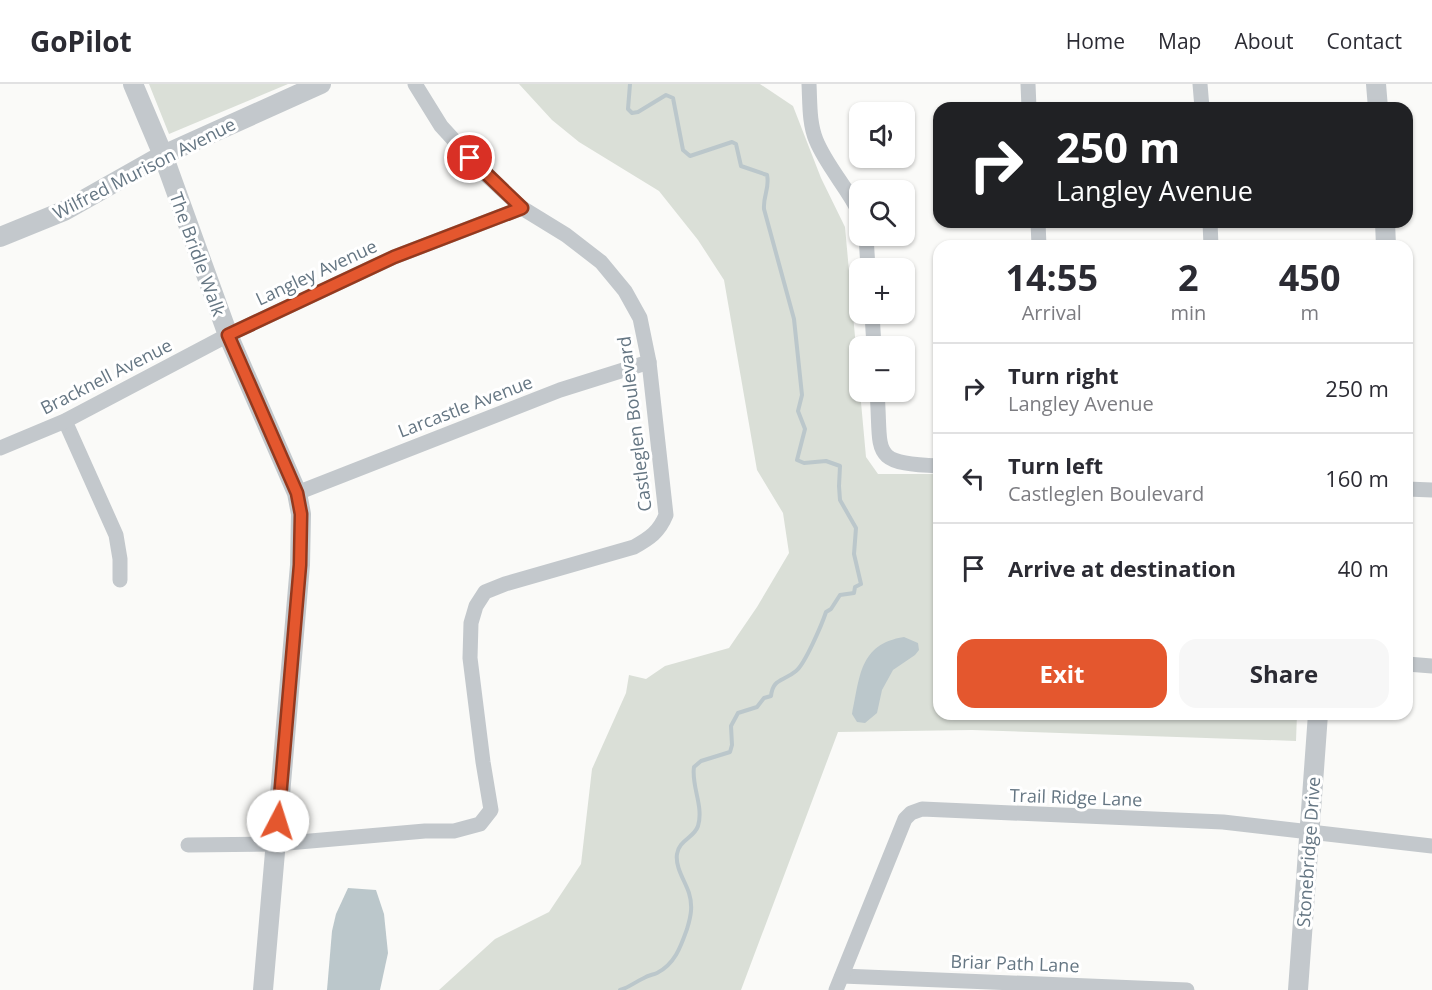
<!DOCTYPE html>
<meta charset="utf-8">
<style>
:root{--surface:#fff;--page:#f7f7f7;--text:#2b2b33;--muted:#7c7c81;--line:#e1e1e2;--accent:#e4572e}
body{margin:0;font-family:"Open Sans",sans-serif;background:var(--page);color:var(--text);height:100vh;display:flex;flex-direction:column;font-size:22px;white-space:nowrap}
*{box-sizing:border-box;margin:0}
p{font-size:20px;color:var(--muted)}
.icon{flex:none;width:33px;height:33px;fill:none;stroke:currentColor;stroke-width:2;stroke-linecap:round;stroke-linejoin:round}
.map{position:relative;flex:1;overflow:hidden}
.side{position:absolute;left:933px;top:156px;width:480px;height:480px;display:flex;flex-direction:column;background:var(--surface);border-radius:18px;box-shadow:0 2px 4px #0004}
.side>*{flex:none}
.guide{position:absolute;left:933px;top:18px;width:480px;height:126px;border-radius:18px;box-shadow:0 2px 4px #0004;background:#202124;color:#fff;overflow:hidden}
.fabs{position:absolute;left:849px;top:18px;display:grid;gap:12px}
.fabs a{display:grid;place-items:center;width:66px;height:66px;border-radius:12px;background:var(--surface);box-shadow:0 2px 4px #0004;font-size:30px}
.pin{position:absolute;display:grid;place-items:center;width:51px;height:51px;color:#fff;margin:-26px;border:3px solid #fff;border-radius:50%;box-shadow:0 2px 6px #0007}
.me{position:absolute;width:66px;margin:-33px;rotate:5deg;stroke-linejoin:round;filter:drop-shadow(0 0 4px #0008)}
.turn{display:flex;align-items:center;gap:21px;height:126px;padding:0 24px;font-size:27px}
.turn .icon{width:78px;height:78px;stroke-width:2.5}
.turn b{display:block;font-size:42px;line-height:51px}
.eta{display:flex;justify-content:space-evenly;align-items:center;height:102px;text-align:center}
.eta b{font-size:36px;font-weight:700;line-height:42px}
.action{display:flex;gap:12px;margin-top:auto;padding:12px 24px}
.action a{flex:1;height:69px;border-radius:18px;background:var(--accent);color:#fff;font-size:24px;font-weight:700;line-height:69px;text-align:center}
.action a+a{background:var(--page);color:var(--text)}
ul{padding:0;list-style:none}
li{display:flex;align-items:center;gap:18px;height:90px;padding:0 24px;border-top:2px solid var(--line)}
li div{flex:1}
li b{display:block;font-size:22px}
li em{font-style:normal}
header{display:flex;align-items:center;gap:36px;box-sizing:border-box;height:84px;padding:0 30px;background:var(--surface);border-bottom:2px solid var(--line)}
header strong{font-size:28px}
nav{display:flex;gap:33px;margin-inline-start:auto;font-size:21px}
.map>svg:first-child{display:block}
.green{fill:#dadfd7}
.water{fill:#bbc7cb}
.lines{fill:none;stroke-linecap:round;stroke-linejoin:round}
.stream{stroke:#bbc7cb;stroke-width:4}
.minor{stroke:#c3c8cc;stroke-width:15}
.tertiary{stroke:#c3c8cc;stroke-width:20}
.route-casing{stroke:#94391e;stroke-width:15}
.route{stroke:#e4572e;stroke-width:10}
.labels{text-anchor:middle;dominant-baseline:central;stroke-width:6;stroke-linejoin:round;paint-order:stroke}
.street-label{font-size:18px;fill:#657683;stroke:#fff}
</style>
<header>
<strong>GoPilot</strong>
<nav><a>Home</a><a>Map</a><a>About</a><a>Contact</a></nav>
</header>
<div class="map">
<svg width="1432" height="906" viewBox="0 0 1432 906">
<rect width="100%" height="100%" fill="#fafaf8"/>
<!-- green -->
<g class="green">
<path d="M 149,0 L 288,0 L 169,50 Z"/>
<path d="M 519,0 L 760,0 L 793,22 L 821,94 L 845,143 L 866,373 L 878,390 L 939,390 L 939,630 L 1297,630 L 1296,657 L 972,646 L 838,648 L 741,906 L 439,906 L 495,855 L 549,828 L 581,780 L 592,685 L 626,609 L 629,591 L 646,595 L 665,582 L 729,564 L 757,523 L 789,469 L 783,429 L 757,386 L 724,196 L 698,156 L 659,107 L 579,58 L 552,36 Z"/>
</g>
<!-- water -->
<g class="water">
<path d="M 904,553 L 918,559 L 919,566 L 915,571 L 893,586 L 882,606 L 877,629 L 865,639 L 857,638 L 852,630 C 860,593 859,560 904,553 Z"/>
<path d="M 348,804 L 376,806 L 384,830 L 388,869 L 380,906 L 327,906 L 332,847 L 336,830 Z"/>
</g>
<g class="lines">
<!-- stream -->
<path class="stream" d="M 620,906 C 630,903 635,898 644,894 C 648,891 653,891 657,889 C 675,880 681,862 687,845 C 691,832 693,822 689,809 C 685,797 675,783 677,770 C 679,756 694,754 698,742 C 704,722 691,702 694,683 L 701,677 L 730,668 L 732,661 L 731,642 L 738,629 L 757,623 L 764,614 L 771,612 C 773,594 783,598 796,587 C 805,580 822,540 826,528 L 831,525 L 840,511 L 854,509 L 855,503 L 861,500 L 854,470 L 856,444 L 840,416 L 839,402 L 840,382 L 826,377 L 804,379 L 797,376 L 805,345 L 798,327 L 802,311 L 794,235 L 764,125 C 763,111 770,104 767,91 L 741,82 L 736,60 L 732,58 L 690,72 L 683,66 L 673,14 L 666,11 L 638,28 L 632,29 L 628,25 L 630,0"/>
<!-- minor -->
<g class="minor">
<path d="M 809,0 C 810,19 809,39 816,56 C 827,83 848,104 860,130"/>
<path d="M 1028,0 L 1029,24"/>
<path d="M 1200,0 L 1202,24"/>
<path d="M 1038,138 L 1039,162"/>
<path d="M 1210,138 L 1211,162"/>
<path d="M 866,152 L 868,184"/>
<path d="M 872,230 L 874,262"/>
<path d="M 877,308 C 882,370 868,379 939,382"/>
<path d="M 65,337 L 116,451 L 120,475 L 120,496"/>
<path d="M 0,364 L 65,337 L 228,251 L 394,173 L 522,124"/>
<path d="M 1407,405 L 1432,406"/>
<path d="M 297,409 L 560,306 L 649,278"/>
<path d="M 1407,580 L 1432,582"/>
<path d="M 188,761 L 276,760 L 425,747 L 454,747 L 480,740 L 491,726 L 483,678 L 470,574 L 471,539 L 476,522 L 485,508 L 505,500 L 634,463 C 650,454 659,448 666,431 L 649,278 L 640,234 L 625,207 L 601,178 L 566,151 L 522,124 L 484,89 L 441,42 L 415,0"/>
<path d="M 842,892 L 1187,906"/>
<path d="M 836,906 L 905,735 L 911,729 L 922,725 L 1223,738 L 1432,762"/>
</g>
<!-- tertiary -->
<g class="tertiary">
<path d="M 133,0 L 163,71 L 228,251 L 297,409 L 301,430 L 300,481 L 263,906"/>
<path d="M 1376,0 L 1378,24"/>
<path d="M 1385,138 L 1386,162"/>
<path d="M 0,153 L 64,127 L 163,71 L 321,0"/>
<path d="M 1298,906 L 1318,630"/>
</g>
</g>
<g class="lines">
<!-- route casing -->
<g class="route-casing">
<path id="route" d="M 278,737 L 300,481 L 301,430 L 297,409 L 228,251 L 394,173 L 522,124 L 470,74"/>
</g>
<!-- route -->
<use href="#route" class="route"/>
</g>
<g class="labels">
<!-- street labels -->
<g class="street-label">
<text transform="translate(144 84) rotate(-27)">Wilfred Murison Avenue</text>
<text transform="translate(198 170) rotate(70)">The Bridle Walk</text>
<text transform="translate(316 188) rotate(-25)">Langley Avenue</text>
<text transform="translate(106 292) rotate(-27)">Bracknell Avenue</text>
<text transform="translate(465 322) rotate(-21)">Larcastle Avenue</text>
<text transform="translate(634 340) rotate(-97)">Castleglen Boulevard</text>
<text transform="translate(1076 713) rotate(2)">Trail Ridge Lane</text>
<text transform="translate(1308 768) rotate(-86)">Stonebridge Drive</text>
<text transform="translate(1015 879) rotate(2)">Briar Path Lane</text>
</g>
</g>
</svg>
<div class="fabs">
<a><svg class="icon" aria-label="sound" viewBox="0 0 24 24"><path d="M4 9h4l5-4v14l-5-4H4zM17 9q2 3 0 6"/></svg></a>
<a><svg class="icon" aria-label="search" viewBox="0 0 24 24"><circle cx="10" cy="10" r="6"/><path d="M15 15l6 6"/></svg></a>
<a>+</a>
<a>−</a>
</div>
<div class="pin" style="left:470px;top:74px;background:#d93025"><svg class="icon" aria-label="arrive" viewBox="0 0 24 24"><path d="M6 21V4h12l-3 4 3 4H6"/></svg></div>
<svg class="me" style="left:278px;top:737px" viewBox="-20 -20 40 40"><circle r="19" fill="#fff"/><path d="M0-13L10 11 0 6-10 11z" fill="#e4572e"/></svg>
<div class="guide">
<div class="turn"><svg class="icon" aria-label="right" viewBox="0 0 24 24"><path d="M7 20v-9h11M14 6l5 5-5 5"/></svg><div><b>250 m</b>Langley Avenue</div></div>
</div>
<section class="side">
<div class="eta">
<div><b>14:55</b><p>Arrival</p></div>
<div><b>2</b><p>min</p></div>
<div><b>450</b><p>m</p></div>
</div>
<ul>
<li><svg class="icon" aria-label="right" viewBox="0 0 24 24"><path d="M7 20v-9h11M14 6l5 5-5 5"/></svg><div><b>Turn right</b><p>Langley Avenue</p></div><em>250 m</em></li>
<li><svg class="icon" aria-label="left" viewBox="0 0 24 24"><path d="M17 20v-9H6M10 6l-5 5 5 5"/></svg><div><b>Turn left</b><p>Castleglen Boulevard</p></div><em>160 m</em></li>
<li><svg class="icon" aria-label="arrive" viewBox="0 0 24 24"><path d="M6 21V4h12l-3 4 3 4H6"/></svg><div><b>Arrive at destination</b></div><em>40 m</em></li>
</ul>
<div class="action"><a>Exit</a><a>Share</a></div>
</section>
</div>
